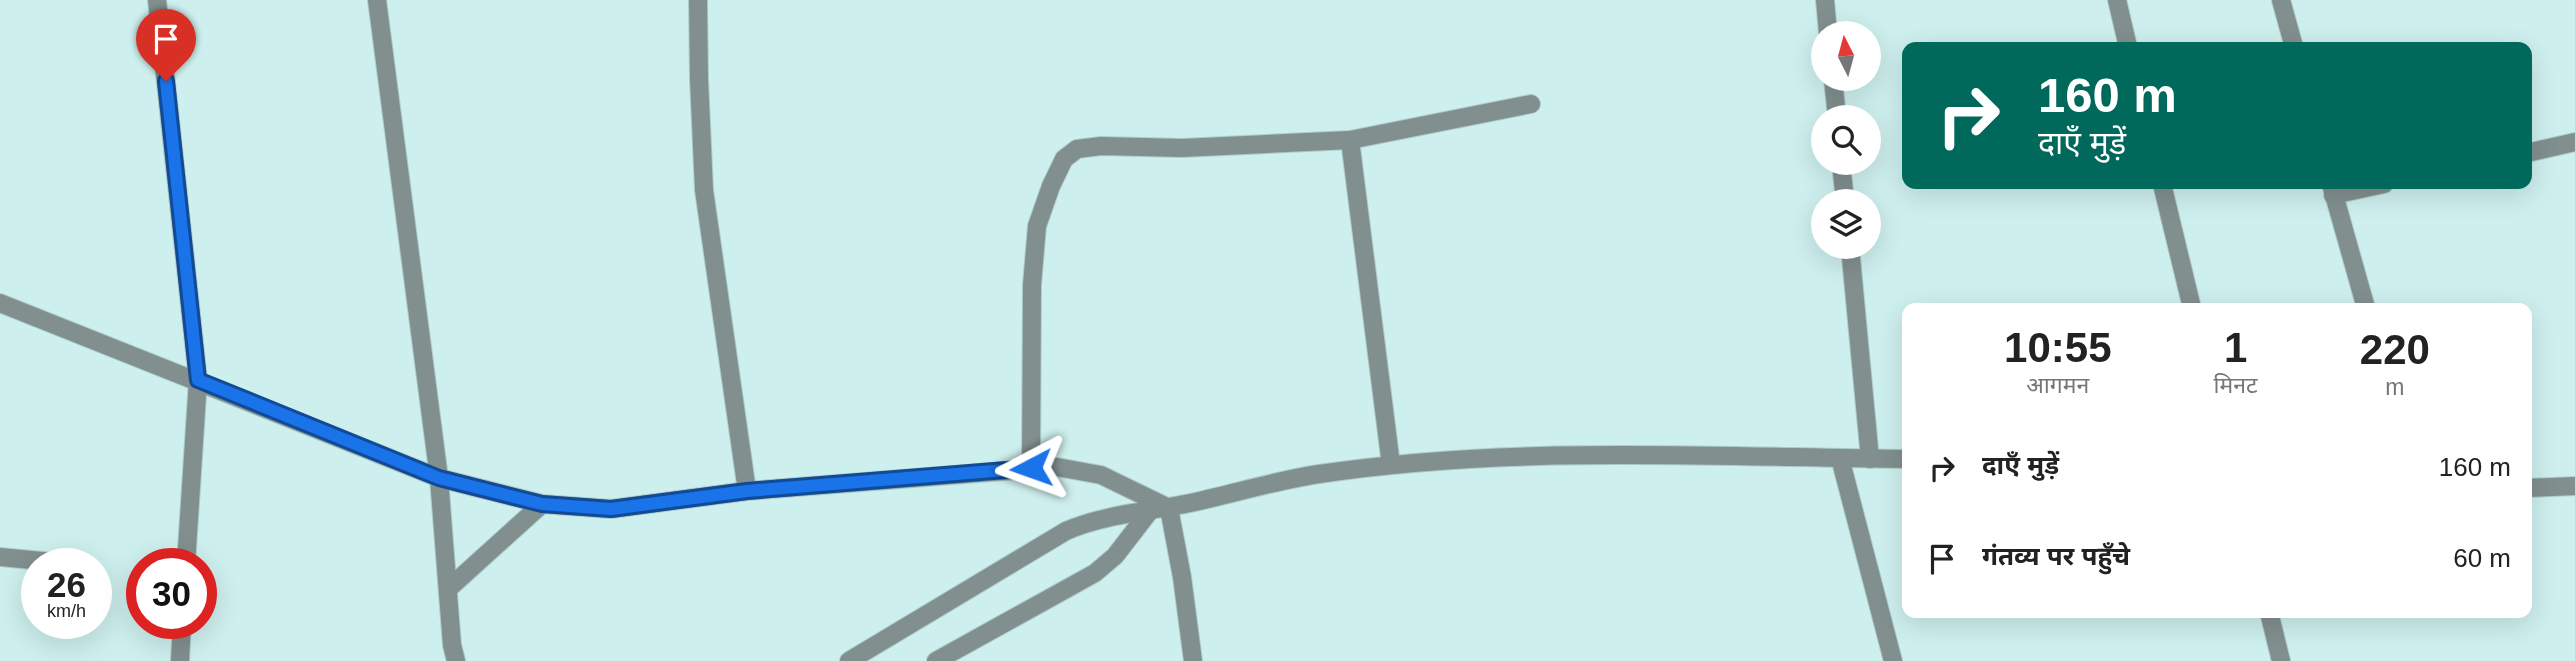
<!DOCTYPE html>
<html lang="hi">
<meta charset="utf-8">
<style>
:root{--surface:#fff;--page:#f6f6f6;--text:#222;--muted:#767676}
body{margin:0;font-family:Helvetica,"Noto Sans Devanagari",sans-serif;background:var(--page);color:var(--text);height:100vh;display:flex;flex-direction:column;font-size:26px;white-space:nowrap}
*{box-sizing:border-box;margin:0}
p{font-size:23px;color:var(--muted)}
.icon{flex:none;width:38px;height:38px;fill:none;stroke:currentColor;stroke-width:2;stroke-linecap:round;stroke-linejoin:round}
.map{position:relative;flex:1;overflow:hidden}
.sheet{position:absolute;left:1902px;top:303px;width:630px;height:315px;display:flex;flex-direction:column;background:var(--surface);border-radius:14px;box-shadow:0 7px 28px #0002}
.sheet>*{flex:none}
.banner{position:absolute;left:1902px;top:42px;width:630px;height:147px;border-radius:14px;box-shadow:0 7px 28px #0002;background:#00695c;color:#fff;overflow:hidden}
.needle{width:46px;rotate:354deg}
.buttons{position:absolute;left:1811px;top:21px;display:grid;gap:14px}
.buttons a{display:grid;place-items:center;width:70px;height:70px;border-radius:50%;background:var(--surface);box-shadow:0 7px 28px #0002;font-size:35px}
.speed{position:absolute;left:21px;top:548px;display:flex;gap:14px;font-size:35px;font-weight:700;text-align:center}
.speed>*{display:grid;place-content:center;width:91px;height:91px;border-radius:50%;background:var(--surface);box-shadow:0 7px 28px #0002;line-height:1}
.speed small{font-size:18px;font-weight:400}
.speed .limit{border:10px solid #d22;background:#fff;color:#111}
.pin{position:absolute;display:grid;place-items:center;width:60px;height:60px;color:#fff;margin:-72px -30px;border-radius:50% 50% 50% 0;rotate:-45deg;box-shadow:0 0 7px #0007}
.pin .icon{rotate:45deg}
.me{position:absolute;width:77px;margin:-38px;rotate:266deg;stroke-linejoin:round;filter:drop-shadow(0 0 5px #0008)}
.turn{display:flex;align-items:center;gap:24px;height:147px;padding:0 21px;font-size:32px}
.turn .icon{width:91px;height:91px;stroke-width:2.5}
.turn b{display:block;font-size:49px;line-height:60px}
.eta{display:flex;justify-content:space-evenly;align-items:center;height:119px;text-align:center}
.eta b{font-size:42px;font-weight:800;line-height:49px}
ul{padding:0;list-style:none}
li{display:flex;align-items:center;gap:21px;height:91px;padding:0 21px}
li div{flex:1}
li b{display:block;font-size:26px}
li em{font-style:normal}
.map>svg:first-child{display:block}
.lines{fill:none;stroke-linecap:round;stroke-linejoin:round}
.minor-casing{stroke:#adcbcb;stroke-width:20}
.tertiary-casing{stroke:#adcbcb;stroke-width:20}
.minor{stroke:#828f8f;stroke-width:18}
.tertiary{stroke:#828f8f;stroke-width:18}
.route-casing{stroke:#114b97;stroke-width:18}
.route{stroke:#1a73e8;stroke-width:12}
</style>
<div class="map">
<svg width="2575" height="661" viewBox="0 0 2575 661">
<rect width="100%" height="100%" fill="#cdefee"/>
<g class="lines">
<!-- minor casing -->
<g class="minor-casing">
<g id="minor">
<path d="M 157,0 L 198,380 L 186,564"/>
<path d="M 377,0 L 439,478 L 452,645 L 456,661"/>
<path d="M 698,0 L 699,79 L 704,190 L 747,491"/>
<path d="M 1825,0 L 1828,33"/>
<path d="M 2281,0 L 2294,47"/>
<path d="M 1833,79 L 1837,117"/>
<path d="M 1350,140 L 1391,465"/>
<path d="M 2527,153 L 2575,142"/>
<path d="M 1841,163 L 1845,201"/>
<path d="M 2331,184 L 2366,308"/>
<path d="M 2333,195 L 2384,184"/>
<path d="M 1850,247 L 1870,459"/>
<path d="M 0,303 L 439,478 L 542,504 L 611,509 L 747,491 L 1057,467 L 1101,475 L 1169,508"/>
<path d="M 1840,458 L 1893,661"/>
<path d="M 1031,468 L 1032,285 L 1037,226 L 1051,186 L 1064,159 L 1077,149 L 1101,146 L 1182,148 L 1350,140 L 1531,104"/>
<path d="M 0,557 L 63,563"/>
<path d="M 448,589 L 542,504"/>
<path d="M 180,661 L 182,623"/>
</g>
</g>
<!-- tertiary casing -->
<g class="tertiary-casing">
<g id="tertiary">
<path d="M 2117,0 L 2128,47"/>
<path d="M 2162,184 L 2192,308"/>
<path d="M 2527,488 L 2575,486"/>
<path d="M 1169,508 L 1182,577 L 1193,661"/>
<path d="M 2269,612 L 2281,661"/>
<path d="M 849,661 L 1066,531 C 1104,514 1154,511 1195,502 C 1236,493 1278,480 1319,474 C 1513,445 1712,457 1908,459"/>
<path d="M 936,661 L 1095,573 L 1115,556 L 1149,512"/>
</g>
</g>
<!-- minor -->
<use href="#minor" class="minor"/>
<!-- tertiary -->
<use href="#tertiary" class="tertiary"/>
</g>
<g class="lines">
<!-- route casing -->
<g class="route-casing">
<path id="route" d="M 166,81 L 198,380 L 439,478 L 542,504 L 611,509 L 747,491 L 1031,468"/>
</g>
<!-- route -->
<use href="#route" class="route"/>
</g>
</svg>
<div class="buttons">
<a><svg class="needle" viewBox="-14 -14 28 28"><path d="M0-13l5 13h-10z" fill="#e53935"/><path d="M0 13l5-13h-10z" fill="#767676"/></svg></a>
<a><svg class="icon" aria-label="search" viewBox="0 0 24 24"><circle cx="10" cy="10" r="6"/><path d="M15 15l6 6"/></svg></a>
<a><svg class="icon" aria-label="layers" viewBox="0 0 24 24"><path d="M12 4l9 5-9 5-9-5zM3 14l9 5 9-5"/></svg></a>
</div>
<div class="speed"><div>26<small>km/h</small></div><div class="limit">30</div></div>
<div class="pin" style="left:166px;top:81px;background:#d93025"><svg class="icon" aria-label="arrive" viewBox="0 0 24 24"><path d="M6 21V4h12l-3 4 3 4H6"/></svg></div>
<svg class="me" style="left:1031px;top:468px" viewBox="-20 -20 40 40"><path d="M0-17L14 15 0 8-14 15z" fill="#1a73e8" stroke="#fff" stroke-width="4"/></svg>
<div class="banner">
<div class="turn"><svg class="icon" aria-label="right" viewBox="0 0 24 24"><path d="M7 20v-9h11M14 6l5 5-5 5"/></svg><div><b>160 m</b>दाएँ मुड़ें</div></div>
</div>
<section class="sheet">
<div class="eta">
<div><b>10:55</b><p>आगमन</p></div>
<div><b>1</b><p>मिनट</p></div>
<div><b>220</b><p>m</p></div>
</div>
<ul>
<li><svg class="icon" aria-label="right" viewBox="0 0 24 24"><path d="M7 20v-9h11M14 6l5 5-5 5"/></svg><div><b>दाएँ मुड़ें</b></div><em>160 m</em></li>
<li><svg class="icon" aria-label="arrive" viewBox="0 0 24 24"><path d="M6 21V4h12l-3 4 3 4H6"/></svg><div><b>गंतव्य पर पहुँचे</b></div><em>60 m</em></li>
</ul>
</section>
</div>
